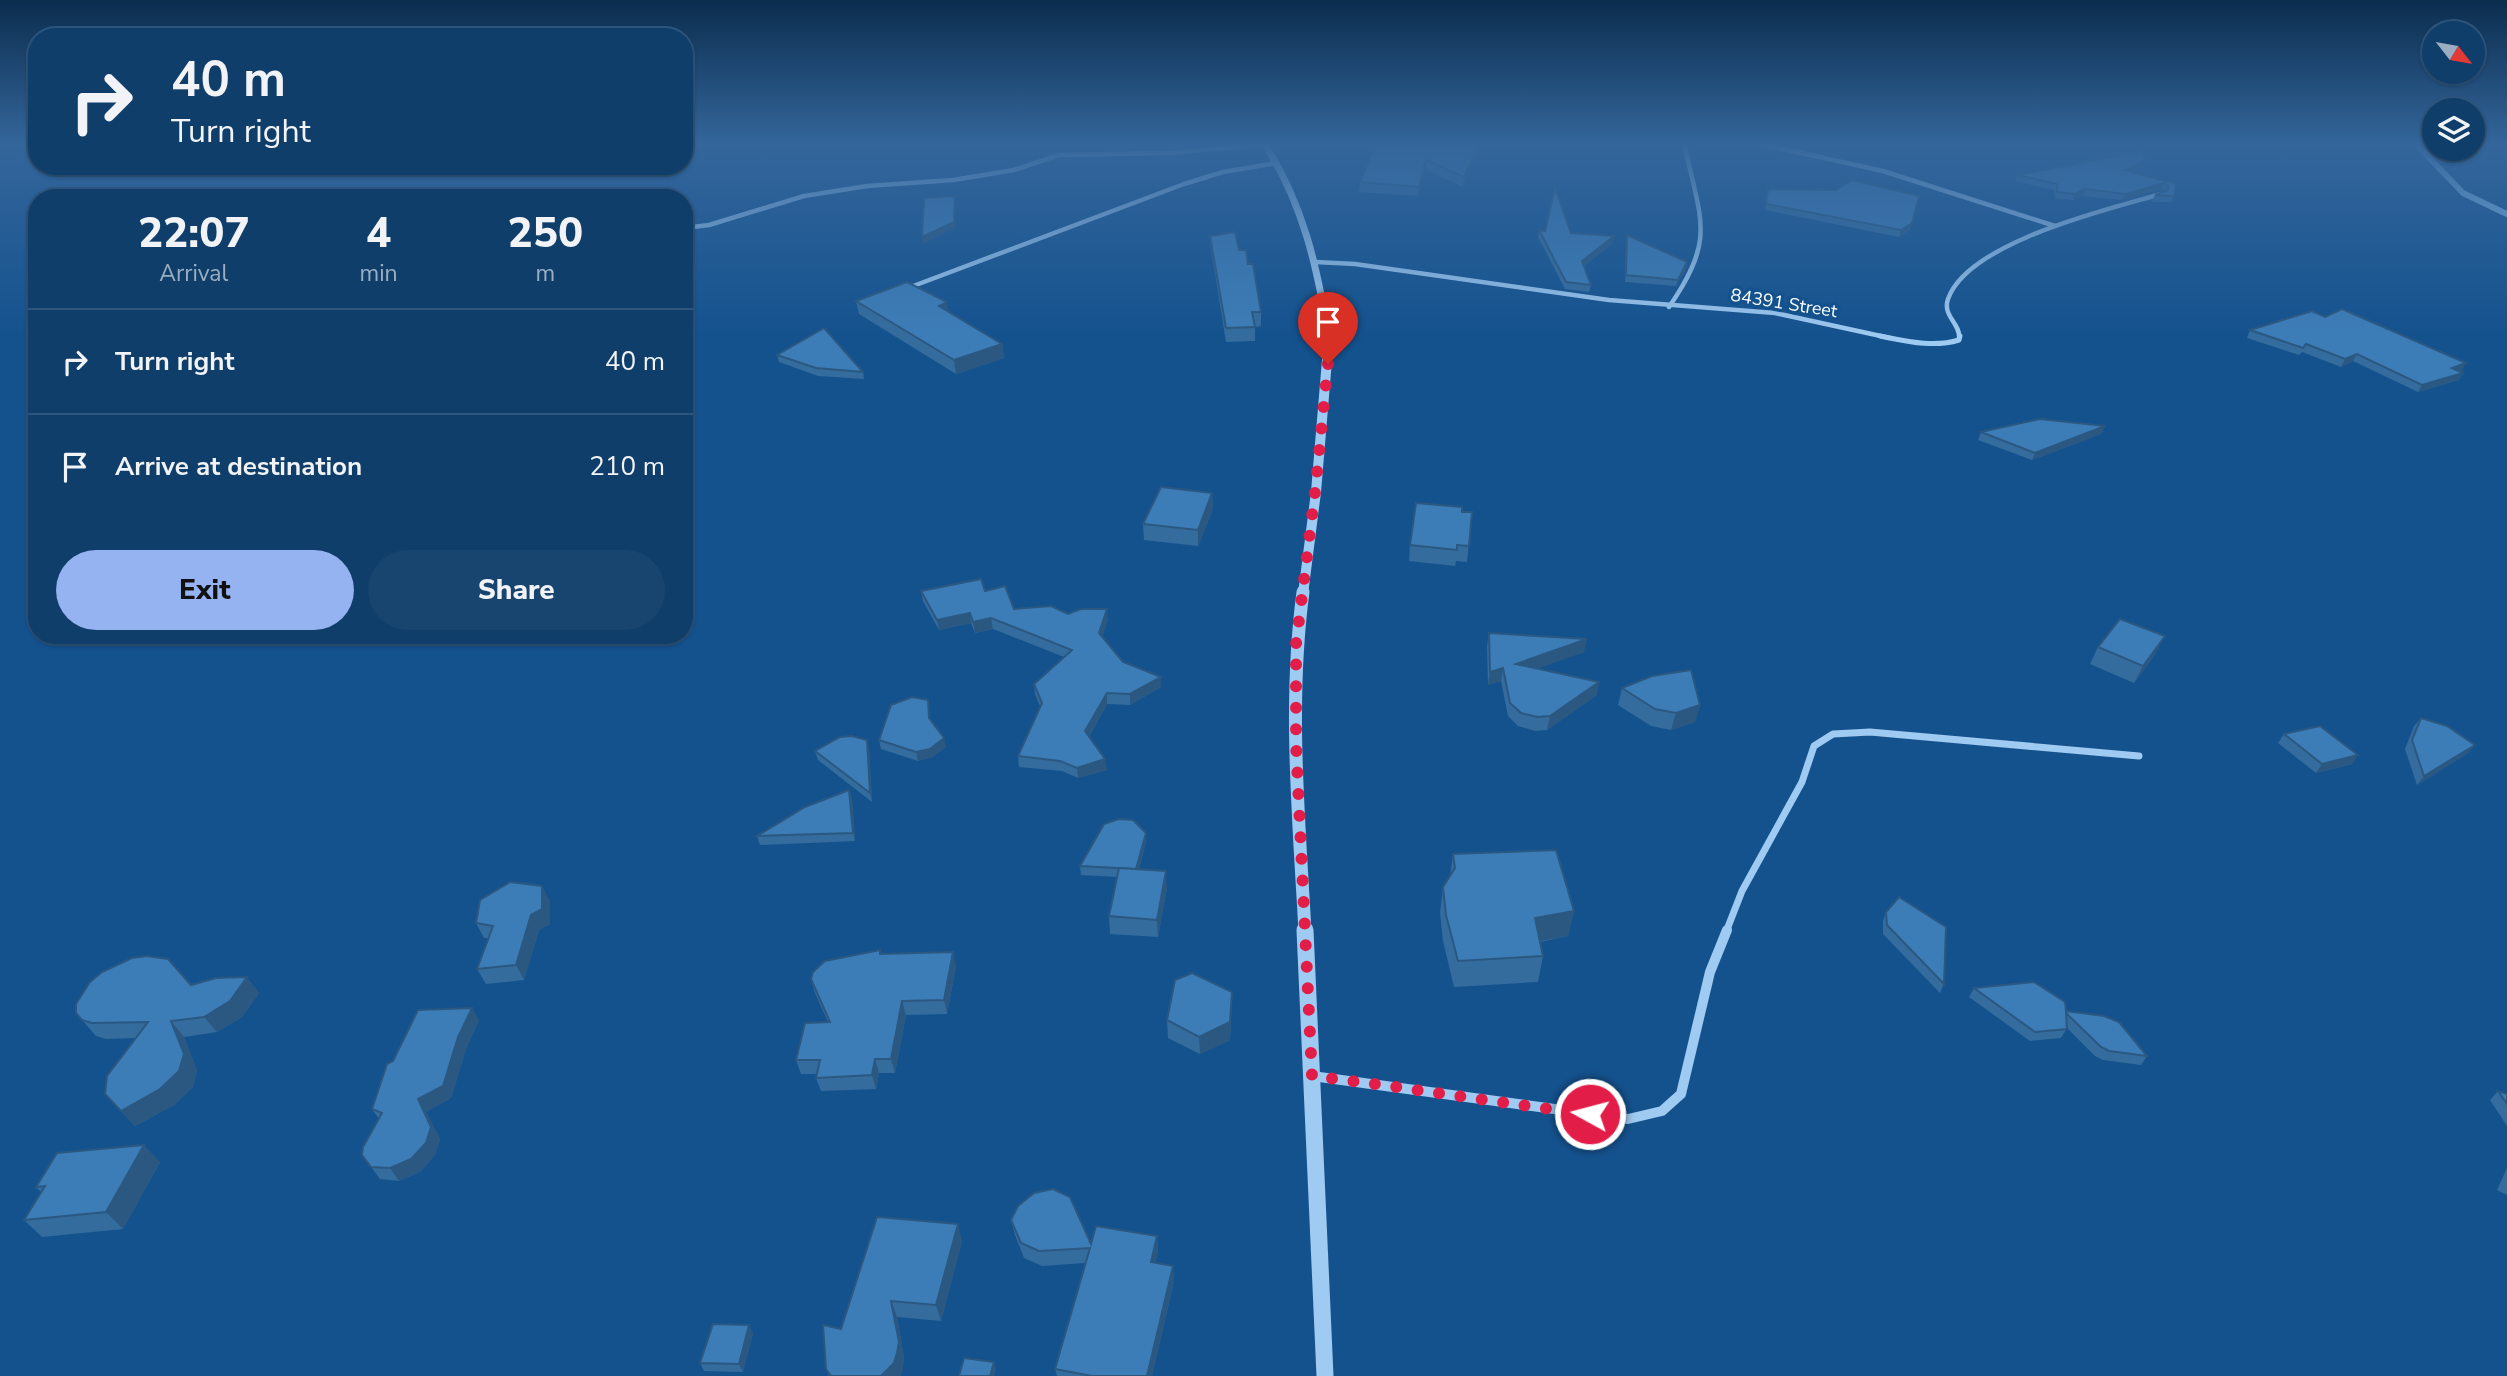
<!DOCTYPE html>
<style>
:root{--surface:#0f3e6a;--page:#184570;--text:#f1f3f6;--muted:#9baec1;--line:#2f577e;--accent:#95b2f1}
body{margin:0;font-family:"Nunito Sans",sans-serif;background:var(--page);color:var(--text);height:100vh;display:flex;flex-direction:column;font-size:26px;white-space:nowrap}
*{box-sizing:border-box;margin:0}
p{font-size:23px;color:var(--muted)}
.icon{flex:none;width:38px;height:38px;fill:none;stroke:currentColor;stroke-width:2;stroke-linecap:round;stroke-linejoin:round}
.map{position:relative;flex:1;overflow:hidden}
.panel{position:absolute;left:28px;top:189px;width:665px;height:455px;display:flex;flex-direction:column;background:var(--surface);border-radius:28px;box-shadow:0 2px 5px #0004,0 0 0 2px var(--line)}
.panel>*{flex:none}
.hud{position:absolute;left:28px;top:28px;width:665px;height:147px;border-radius:28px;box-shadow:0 2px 5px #0004,0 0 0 2px var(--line);background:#0f3e6a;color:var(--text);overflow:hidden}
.needle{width:46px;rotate:121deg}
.fabs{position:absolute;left:2422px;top:21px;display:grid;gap:14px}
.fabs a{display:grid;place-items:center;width:63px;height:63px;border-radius:50%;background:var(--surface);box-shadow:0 2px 5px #0004,0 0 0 2px var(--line);font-size:35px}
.pin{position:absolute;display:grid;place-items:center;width:60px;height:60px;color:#fff;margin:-72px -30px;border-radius:50% 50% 50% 0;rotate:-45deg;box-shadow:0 0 7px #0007}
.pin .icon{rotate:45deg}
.me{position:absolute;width:77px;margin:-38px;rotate:277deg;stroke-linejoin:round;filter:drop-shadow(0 0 5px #0008)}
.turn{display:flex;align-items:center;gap:24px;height:147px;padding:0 28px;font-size:32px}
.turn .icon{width:91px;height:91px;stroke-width:2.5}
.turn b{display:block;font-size:49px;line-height:60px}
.eta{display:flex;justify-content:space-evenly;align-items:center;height:119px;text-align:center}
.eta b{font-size:42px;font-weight:800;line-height:49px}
.action{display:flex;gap:14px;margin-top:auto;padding:14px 28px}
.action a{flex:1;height:80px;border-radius:42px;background:var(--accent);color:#111;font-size:28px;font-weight:800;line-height:80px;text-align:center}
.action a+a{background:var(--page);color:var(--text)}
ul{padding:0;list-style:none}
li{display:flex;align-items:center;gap:21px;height:105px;padding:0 28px;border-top:2px solid var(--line)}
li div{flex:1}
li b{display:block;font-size:26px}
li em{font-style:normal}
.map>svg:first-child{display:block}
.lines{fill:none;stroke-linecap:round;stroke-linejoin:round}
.stream{stroke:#90c6f4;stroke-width:6}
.minor-far3{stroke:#9fcaf1;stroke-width:4.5}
.minor-far2{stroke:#9fcaf1;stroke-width:5}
.minor-far1{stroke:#9fcaf1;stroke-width:7}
.minor{stroke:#9fcaf1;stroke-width:10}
.tertiary-far3{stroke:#9fcaf1;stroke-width:7}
.tertiary-far2{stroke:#9fcaf1;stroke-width:10}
.tertiary-far1{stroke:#9fcaf1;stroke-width:13}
.tertiary{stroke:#9fcaf1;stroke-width:17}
.wall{fill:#346c9d}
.shaded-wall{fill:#2b5880}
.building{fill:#3d7db7;stroke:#2b5880;stroke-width:2}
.route{stroke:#e11d48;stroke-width:12;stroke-dasharray:0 21.6}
.labels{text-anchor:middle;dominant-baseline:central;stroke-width:7;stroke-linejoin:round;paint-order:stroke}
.far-street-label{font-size:18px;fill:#fff;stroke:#14528e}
</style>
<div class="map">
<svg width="2507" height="1376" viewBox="0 0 2507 1376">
<rect width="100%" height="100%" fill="#14528e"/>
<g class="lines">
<!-- stream -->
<path class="stream" d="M 2415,143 L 2463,193 L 2507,214"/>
<!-- minor-far3 -->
<g class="minor-far3">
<path d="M 1756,143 L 1883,171 L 2055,226"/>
<path d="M 684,228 L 709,225 L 804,196 L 867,186 L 953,180 L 1014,170 L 1059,155 L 1170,153 L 1265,144"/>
<path d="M 1316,262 L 1355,264 L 1609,300 L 1775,313 L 1890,338"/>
<path d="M 908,288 L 1184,184 L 1223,172 L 1277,163"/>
<path d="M 1669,307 C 1716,239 1701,222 1685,147 L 1687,143"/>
<path d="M 1959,338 C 1961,324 1942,316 1948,299 C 1968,242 2109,209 2161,194"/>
</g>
<!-- minor-far2 -->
<path class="minor-far2" d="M 1880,336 C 1906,341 1933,348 1959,340 L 1960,336"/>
<!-- minor-far1 -->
<path class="minor-far1" d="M 1726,932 L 1742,891 L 1802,782 L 1814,746 L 1833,734 L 1870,732 L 2139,756"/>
<!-- minor -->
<path class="minor" d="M 1312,1076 L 1628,1119 L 1662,1111 L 1681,1094 L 1710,972 L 1727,930"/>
<!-- tertiary-far3 -->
<path class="tertiary-far3" d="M 1264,143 C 1304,205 1317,267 1329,338"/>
<!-- tertiary-far2 -->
<path class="tertiary-far2" d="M 1303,594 L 1316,492 L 1329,336"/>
<!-- tertiary-far1 -->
<path class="tertiary-far1" d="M 1303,592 C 1288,705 1299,819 1305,932"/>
<!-- tertiary -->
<path class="tertiary" d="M 1305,930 L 1325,1376"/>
</g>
<!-- wall -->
<g class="wall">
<path d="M 1482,143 L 1463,187 L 1426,170 L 1418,196 L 1359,192 L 1360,182 Z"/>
<path d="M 2143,166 L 2132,172 L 2176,184 L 2174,196 L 2171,202 L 2152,202 L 2155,195 L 2165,192 L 2162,189 L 2122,200 L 2083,196 L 2073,200 L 2055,199 L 2054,190 L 2015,181 L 2017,175 Z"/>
<path d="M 1768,189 L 1912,223 L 1910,230 L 1899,237 L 1765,210 Z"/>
<path d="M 1539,230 L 1571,233 L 1613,243 L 1584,266 L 1591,285 L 1589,292 L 1565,289 L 1538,237 Z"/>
<path d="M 1627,235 L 1687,262 L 1686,269 L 1676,286 L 1625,282 L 1626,242 Z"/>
<path d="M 1210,236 L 1239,250 L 1248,264 L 1261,312 L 1261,326 L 1255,327 L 1255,341 L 1226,342 L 1211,249 Z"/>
<path d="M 856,301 L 949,312 L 1002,344 L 1004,358 L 956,374 L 859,314 Z"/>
<path d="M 2325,317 L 2462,371 L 2460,371 L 2463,373 L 2459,380 L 2418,392 L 2353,361 L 2341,367 L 2302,352 L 2299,355 L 2247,338 L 2250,330 Z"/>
<path d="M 777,355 L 863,372 L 864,379 L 818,376 L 779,362 Z"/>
<path d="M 2105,426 L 2101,434 L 2032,460 L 1978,440 L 1981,432 Z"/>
<path d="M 1212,493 L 1213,509 L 1198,546 L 1144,540 L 1143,524 Z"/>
<path d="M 1472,512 L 1467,562 L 1456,561 L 1455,566 L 1409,561 L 1410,545 Z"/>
<path d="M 921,591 L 985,591 L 1014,609 L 1108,619 L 1102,637 L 1123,662 L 1161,677 L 1161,687 L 1130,705 L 1107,704 L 1089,737 L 1107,770 L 1078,778 L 1062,771 L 1019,767 L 1018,756 L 1040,706 L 1035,694 L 1034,684 L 1064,657 L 993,629 L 975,633 L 971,623 L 939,630 L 923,601 Z"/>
<path d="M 1489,633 L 1584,652 L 1538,668 L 1597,695 L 1547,730 L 1535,731 L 1518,726 L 1508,716 L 1501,681 L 1488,685 L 1487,646 Z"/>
<path d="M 2098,647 L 2156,653 L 2134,683 L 2090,664 Z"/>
<path d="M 1622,688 L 1700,705 L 1695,722 L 1671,730 L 1651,726 L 1618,705 Z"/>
<path d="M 928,700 L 930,720 L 946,747 L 932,757 L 918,761 L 881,749 L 879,740 Z"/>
<path d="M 2421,718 L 2468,753 L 2417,785 L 2405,749 L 2414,726 Z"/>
<path d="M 2284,734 L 2358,755 L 2352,764 L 2316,773 L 2278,743 Z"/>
<path d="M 869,749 L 872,802 L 818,760 L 815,751 Z"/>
<path d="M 849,790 L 852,799 L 855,841 L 760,845 L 757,836 Z"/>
<path d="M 1146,842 L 1139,869 L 1167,888 L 1158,937 L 1110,934 L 1109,916 L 1117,877 L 1081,875 L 1080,866 Z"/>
<path d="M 1453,854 L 1574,911 L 1568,936 L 1540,942 L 1543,956 L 1538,982 L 1454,987 L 1443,941 L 1440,913 L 1443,887 L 1450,877 Z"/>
<path d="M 550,901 L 550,924 L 539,930 L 524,980 L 486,984 L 477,969 L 489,938 L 484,938 L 476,923 Z"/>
<path d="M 1886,912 L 1944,984 L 1940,993 L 1883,934 L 1883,921 Z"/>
<path d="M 882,954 L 956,966 L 947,1014 L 906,1015 L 895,1073 L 879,1073 L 876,1089 L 821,1091 L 816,1078 L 817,1074 L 801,1074 L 796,1060 L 828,1022 L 815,993 L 811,979 Z"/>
<path d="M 191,985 L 259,993 L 242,1017 L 217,1032 L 184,1037 L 197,1070 L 193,1087 L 174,1105 L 135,1126 L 105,1094 L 136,1038 L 106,1039 L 96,1036 L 76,1013 Z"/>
<path d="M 1974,988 L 2066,1011 L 2147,1056 L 2141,1065 L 2103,1060 L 2095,1056 L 2067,1028 L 2061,1038 L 2030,1041 L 1969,997 Z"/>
<path d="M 1232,992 L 1230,1040 L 1200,1054 L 1168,1038 L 1167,1020 Z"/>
<path d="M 479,1020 L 466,1049 L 451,1098 L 426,1112 L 440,1139 L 435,1155 L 420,1172 L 399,1181 L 380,1179 L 362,1155 L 379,1119 L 372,1109 Z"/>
<path d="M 2498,1091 L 2507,1094 L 2507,1126 L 2490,1100 Z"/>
<path d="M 160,1162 L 123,1229 L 42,1237 L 24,1220 L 41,1192 L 36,1187 Z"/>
<path d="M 2507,1168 L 2507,1195 L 2497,1190 Z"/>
<path d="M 1011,1220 L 1091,1244 L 1157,1236 L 1158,1251 L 1155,1263 L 1174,1281 L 1152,1376 L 1057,1376 L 1055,1369 L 1085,1263 L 1042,1266 L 1024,1258 L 1015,1235 Z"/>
<path d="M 962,1241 L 941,1321 L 897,1317 L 904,1358 L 901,1376 L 829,1376 L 826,1369 L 841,1329 Z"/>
<path d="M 753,1333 L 743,1372 L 704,1371 L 700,1363 Z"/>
</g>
<!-- shaded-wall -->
<g class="shaded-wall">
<path d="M 1479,143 L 1482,143 L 1463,187 L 1464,177 Z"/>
<path d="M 1426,160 L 1426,170 L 1418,196 L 1419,187 Z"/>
<path d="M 2146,160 L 2143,166 L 2123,176 L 2125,170 Z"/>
<path d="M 2164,183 L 2162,189 L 2122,200 L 2125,194 Z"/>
<path d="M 2085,189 L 2083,196 L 2073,200 L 2075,194 Z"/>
<path d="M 955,196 L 955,228 L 923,244 L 922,237 Z"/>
<path d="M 1912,223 L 1910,230 L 1899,237 L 1901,230 Z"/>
<path d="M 1614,236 L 1613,243 L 1581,268 L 1582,261 Z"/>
<path d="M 1687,262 L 1686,269 L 1676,286 L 1678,280 Z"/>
<path d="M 947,302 L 949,316 L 939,306 Z"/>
<path d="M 1002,344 L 1004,358 L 956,374 L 954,360 Z"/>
<path d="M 2357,354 L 2353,361 L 2341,367 L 2345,359 Z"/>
<path d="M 2466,363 L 2462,371 L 2447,375 L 2452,368 Z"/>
<path d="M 2463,373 L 2459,380 L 2418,392 L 2422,385 Z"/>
<path d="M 2105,426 L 2101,434 L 2032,460 L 2035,453 Z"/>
<path d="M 1212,493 L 1213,509 L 1198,546 L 1198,530 Z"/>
<path d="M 1107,609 L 1108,619 L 1100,644 L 1099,633 Z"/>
<path d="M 970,613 L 971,623 L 939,630 L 937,620 Z"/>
<path d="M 991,618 L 993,629 L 975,633 L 973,622 Z"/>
<path d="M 2165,636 L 2156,653 L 2134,683 L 2143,666 Z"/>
<path d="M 1587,639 L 1584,652 L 1514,677 L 1516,664 Z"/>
<path d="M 1503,668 L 1501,681 L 1488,685 L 1490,672 Z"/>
<path d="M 1161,677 L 1161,687 L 1130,705 L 1130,694 Z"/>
<path d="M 1599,682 L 1597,695 L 1547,730 L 1550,716 Z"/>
<path d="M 1107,693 L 1107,704 L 1086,742 L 1085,731 Z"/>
<path d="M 1700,705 L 1695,722 L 1671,730 L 1676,713 Z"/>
<path d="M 944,738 L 946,747 L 932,757 L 918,761 L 916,752 Z"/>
<path d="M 867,740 L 869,749 L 872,802 L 870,793 Z"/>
<path d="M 2475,745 L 2468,753 L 2417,785 L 2424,776 Z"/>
<path d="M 2358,755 L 2352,764 L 2316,773 L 2322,764 Z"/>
<path d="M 1105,759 L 1107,770 L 1078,778 L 1077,768 Z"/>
<path d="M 849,790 L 852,799 L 855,841 L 853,833 Z"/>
<path d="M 1146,833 L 1146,842 L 1136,879 L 1135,870 Z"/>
<path d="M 1166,871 L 1167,888 L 1158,937 L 1157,920 Z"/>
<path d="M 542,886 L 550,901 L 550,924 L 539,930 L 524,980 L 516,965 L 531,915 Z"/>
<path d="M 1574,911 L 1568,936 L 1529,943 L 1535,918 Z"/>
<path d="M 953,952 L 956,966 L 947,1014 L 944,1000 Z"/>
<path d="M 247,977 L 259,993 L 242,1017 L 217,1032 L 204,1017 Z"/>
<path d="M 1232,992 L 1230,1040 L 1200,1054 L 1199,1037 Z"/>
<path d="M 902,1001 L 906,1015 L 895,1073 L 891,1059 Z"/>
<path d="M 472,1008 L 479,1020 L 466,1049 L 451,1098 L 426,1112 L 440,1139 L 435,1155 L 420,1172 L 399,1181 L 390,1168 L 418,1099 L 458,1037 Z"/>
<path d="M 171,1021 L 184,1037 L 197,1070 L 193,1087 L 174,1105 L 135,1126 L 121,1111 Z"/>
<path d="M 875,1059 L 879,1073 L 876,1089 L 872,1075 Z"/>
<path d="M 144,1145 L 160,1162 L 123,1229 L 106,1212 Z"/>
<path d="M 958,1224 L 962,1241 L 941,1321 L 936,1305 Z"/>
<path d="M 1157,1236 L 1158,1251 L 1152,1277 L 1151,1262 Z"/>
<path d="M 1173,1266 L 1174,1281 L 1152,1376 L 1147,1376 Z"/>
<path d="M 891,1301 L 897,1317 L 904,1358 L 903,1369 L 901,1376 L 881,1376 Z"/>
<path d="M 749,1325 L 753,1333 L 743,1372 L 739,1364 Z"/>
<path d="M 994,1362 L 996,1370 L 994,1376 L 990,1376 Z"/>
</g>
<!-- building -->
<g class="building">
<path d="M 1376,143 L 1479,143 L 1464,177 L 1426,160 L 1419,187 L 1360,182 Z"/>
<path d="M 2142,151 L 2146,160 L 2125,170 L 2176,184 L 2174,196 L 2155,195 L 2168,190 L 2168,186 L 2164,183 L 2125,194 L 2085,189 L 2075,194 L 2057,192 L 2057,184 L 2017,175 Z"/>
<path d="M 1852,180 L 1919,196 L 1912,223 L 1901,230 L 1766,204 L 1768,189 L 1836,190 Z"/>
<path d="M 1555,188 L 1571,233 L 1614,236 L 1582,261 L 1591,285 L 1566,282 L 1539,230 L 1545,231 Z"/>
<path d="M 955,196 L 954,222 L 922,237 L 924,198 Z"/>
<path d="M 1235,232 L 1239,250 L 1246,250 L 1248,264 L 1253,264 L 1261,312 L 1252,312 L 1255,327 L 1226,328 L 1210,236 Z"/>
<path d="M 1627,235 L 1687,262 L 1678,280 L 1626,275 Z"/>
<path d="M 907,282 L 947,302 L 939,306 L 1002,344 L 954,360 L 856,301 Z"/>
<path d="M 2342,309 L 2466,363 L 2452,368 L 2463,373 L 2422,385 L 2357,354 L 2345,359 L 2306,344 L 2303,348 L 2250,330 L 2312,311 L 2325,317 Z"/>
<path d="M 824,328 L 863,372 L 816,368 L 777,355 Z"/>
<path d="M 2040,419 L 2105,426 L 2035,453 L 1981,432 Z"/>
<path d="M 1161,487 L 1212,493 L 1198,530 L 1143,524 Z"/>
<path d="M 1416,503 L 1462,507 L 1462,512 L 1472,512 L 1469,546 L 1457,545 L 1457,550 L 1410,545 Z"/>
<path d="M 981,579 L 985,591 L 1005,586 L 1014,609 L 1051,606 L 1068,614 L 1081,609 L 1107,609 L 1099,633 L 1123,662 L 1161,677 L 1130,694 L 1107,693 L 1085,731 L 1105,759 L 1077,768 L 1060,761 L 1018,756 L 1042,703 L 1034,684 L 1072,650 L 991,618 L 973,622 L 970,613 L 937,620 L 921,591 Z"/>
<path d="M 2120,619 L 2165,636 L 2143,666 L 2098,647 Z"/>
<path d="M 1489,633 L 1587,639 L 1516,664 L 1599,682 L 1550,716 L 1538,717 L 1521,713 L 1510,703 L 1503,668 L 1490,672 Z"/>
<path d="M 1691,670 L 1700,705 L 1676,713 L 1655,709 L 1622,688 L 1652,676 Z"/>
<path d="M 912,697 L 928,700 L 929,718 L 944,738 L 930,749 L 916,752 L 879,740 L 891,705 Z"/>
<path d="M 2421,718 L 2447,726 L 2475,745 L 2424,776 L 2412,740 Z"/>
<path d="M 2320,726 L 2358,755 L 2322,764 L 2284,734 Z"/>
<path d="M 852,736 L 867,740 L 870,793 L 815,751 L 840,737 Z"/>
<path d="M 849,790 L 853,833 L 757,836 L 805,807 Z"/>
<path d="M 1119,819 L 1133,820 L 1146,833 L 1136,869 L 1080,866 L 1104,824 Z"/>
<path d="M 1556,850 L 1574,911 L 1535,918 L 1543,956 L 1458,961 L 1446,915 L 1443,887 L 1455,868 L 1453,854 Z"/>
<path d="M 1119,868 L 1166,871 L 1157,920 L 1109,916 Z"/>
<path d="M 510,882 L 542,886 L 542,909 L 531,915 L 516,965 L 477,969 L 493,926 L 476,923 L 480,900 Z"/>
<path d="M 1899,897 L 1946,927 L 1944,984 L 1887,925 L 1886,912 Z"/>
<path d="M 880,950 L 880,954 L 953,952 L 944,1000 L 902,1001 L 891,1059 L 875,1059 L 872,1075 L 816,1078 L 820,1060 L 796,1060 L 805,1023 L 830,1022 L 811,979 L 813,972 L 825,961 Z"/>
<path d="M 147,956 L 168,959 L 191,985 L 216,978 L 247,977 L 230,1001 L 204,1017 L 171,1021 L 184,1054 L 179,1071 L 160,1089 L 121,1111 L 105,1094 L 107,1076 L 148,1022 L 92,1023 L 82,1020 L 76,1013 L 76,1004 L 90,982 L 102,972 L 132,958 Z"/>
<path d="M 1192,973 L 1232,992 L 1230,1022 L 1199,1037 L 1167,1020 L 1175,980 Z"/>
<path d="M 2034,982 L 2065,1002 L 2066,1011 L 2104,1016 L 2119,1022 L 2147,1056 L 2109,1051 L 2101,1047 L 2066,1013 L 2067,1029 L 2035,1032 L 1974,988 Z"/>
<path d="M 472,1008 L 458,1037 L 443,1086 L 418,1099 L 431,1127 L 426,1143 L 411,1159 L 390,1168 L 371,1167 L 362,1155 L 363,1147 L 382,1113 L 372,1109 L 387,1064 L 393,1061 L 418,1010 Z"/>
<path d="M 2498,1091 L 2507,1094 L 2507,1104 Z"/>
<path d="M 144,1145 L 106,1212 L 24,1220 L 45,1186 L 36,1187 L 57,1153 Z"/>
<path d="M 1053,1189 L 1070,1197 L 1091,1244 L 1096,1226 L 1157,1236 L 1151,1262 L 1173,1266 L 1147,1376 L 1092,1376 L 1055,1369 L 1090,1248 L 1039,1251 L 1021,1243 L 1011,1220 L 1018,1206 L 1034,1193 Z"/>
<path d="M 877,1217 L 958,1224 L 936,1305 L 891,1301 L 899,1342 L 897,1353 L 894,1363 L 881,1376 L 831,1376 L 826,1369 L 823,1325 L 841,1329 Z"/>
<path d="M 713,1324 L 749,1325 L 739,1364 L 700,1363 Z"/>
<path d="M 964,1358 L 994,1362 L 990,1376 L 959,1376 Z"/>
</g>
<!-- sky -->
<linearGradient id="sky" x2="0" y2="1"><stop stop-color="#0b2d4e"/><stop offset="0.43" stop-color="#34669b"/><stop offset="1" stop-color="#34669b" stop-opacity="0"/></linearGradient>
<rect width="2507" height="336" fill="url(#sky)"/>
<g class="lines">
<!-- route -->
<path class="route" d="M 1328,364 L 1315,492 L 1296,644 L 1296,743 L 1312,1076 C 1405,1087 1497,1103 1590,1114"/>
</g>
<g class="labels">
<!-- far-street labels -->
<g class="far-street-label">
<text transform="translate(1784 303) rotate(9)">84391 Street</text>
</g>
</g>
</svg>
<div class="fabs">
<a><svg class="needle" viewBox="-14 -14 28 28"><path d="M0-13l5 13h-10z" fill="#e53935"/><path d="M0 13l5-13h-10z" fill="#9baec1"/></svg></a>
<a><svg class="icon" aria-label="layers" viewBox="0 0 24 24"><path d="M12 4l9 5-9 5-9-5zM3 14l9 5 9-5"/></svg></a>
</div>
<div class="pin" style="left:1328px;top:364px;background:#d93025"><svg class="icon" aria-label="arrive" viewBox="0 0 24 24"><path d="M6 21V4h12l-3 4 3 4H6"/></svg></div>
<svg class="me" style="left:1590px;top:1114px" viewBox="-20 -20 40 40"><circle r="17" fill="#e11d48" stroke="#fff" stroke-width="3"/><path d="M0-11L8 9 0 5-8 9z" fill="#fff"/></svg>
<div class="hud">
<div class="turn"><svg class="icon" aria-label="right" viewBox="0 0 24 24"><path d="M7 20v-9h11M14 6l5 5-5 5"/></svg><div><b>40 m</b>Turn right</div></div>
</div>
<section class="panel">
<div class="eta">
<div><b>22:07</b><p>Arrival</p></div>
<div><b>4</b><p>min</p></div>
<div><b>250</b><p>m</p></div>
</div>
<ul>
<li><svg class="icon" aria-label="right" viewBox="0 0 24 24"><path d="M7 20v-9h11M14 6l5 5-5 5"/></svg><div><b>Turn right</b></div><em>40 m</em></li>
<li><svg class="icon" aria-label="arrive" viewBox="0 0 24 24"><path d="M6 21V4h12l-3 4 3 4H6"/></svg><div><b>Arrive at destination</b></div><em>210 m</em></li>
</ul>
<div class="action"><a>Exit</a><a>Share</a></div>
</section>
</div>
